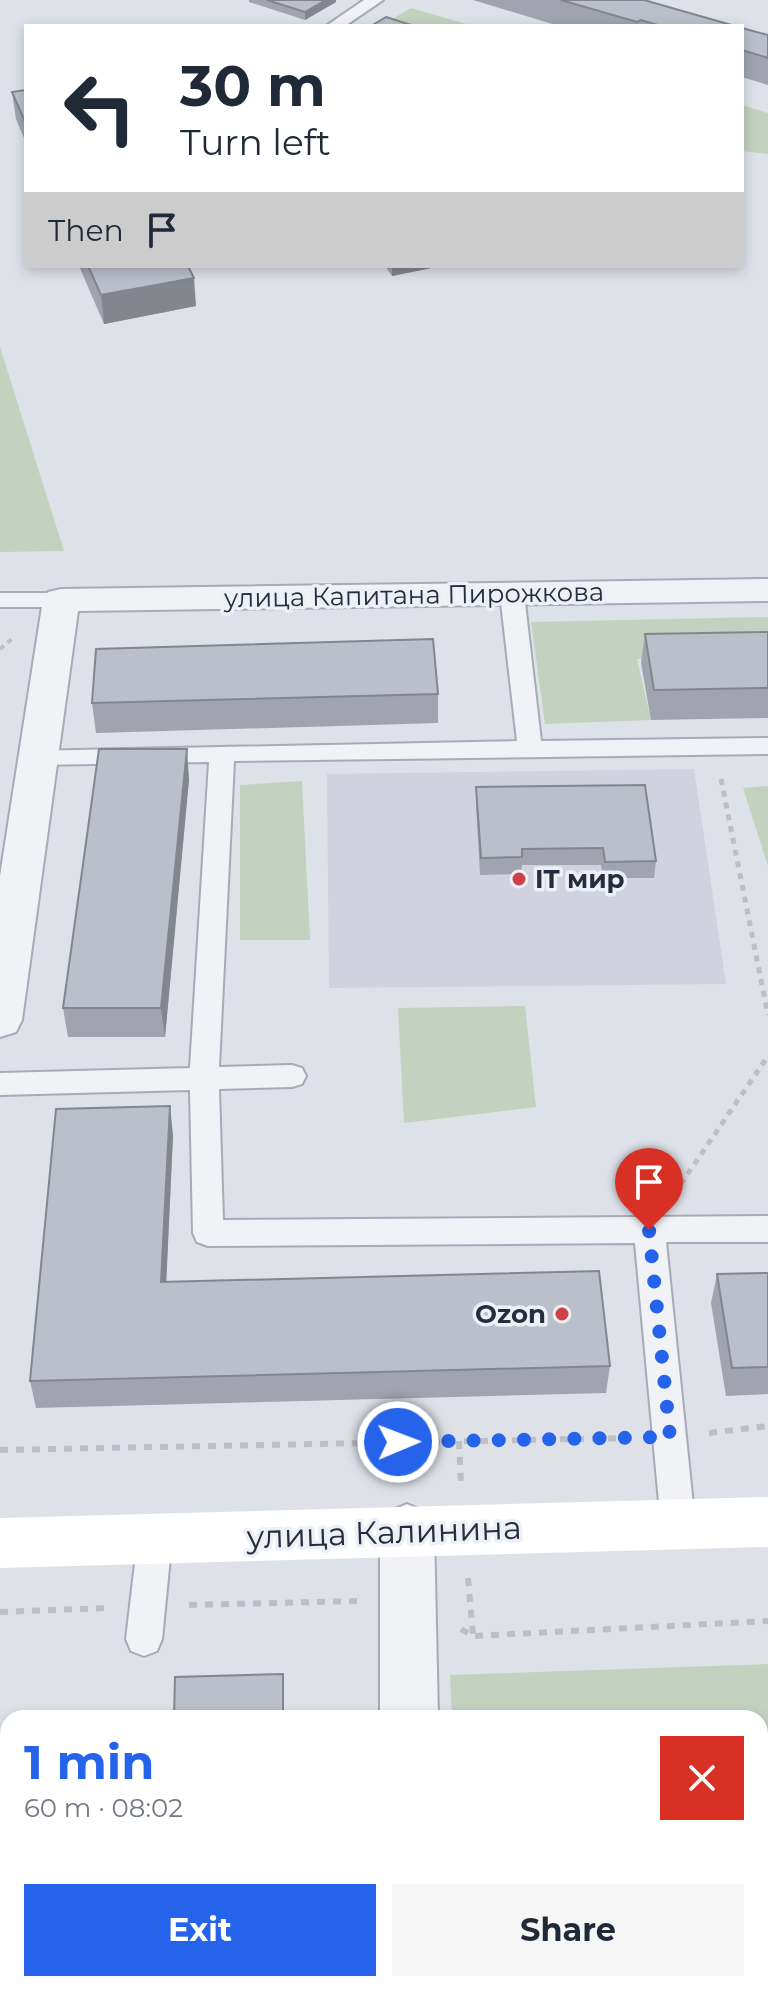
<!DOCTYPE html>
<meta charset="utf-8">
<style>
:root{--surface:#fff;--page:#f6f6f7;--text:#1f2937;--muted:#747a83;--accent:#2563eb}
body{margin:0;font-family:Montserrat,sans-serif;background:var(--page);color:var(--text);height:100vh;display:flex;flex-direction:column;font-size:30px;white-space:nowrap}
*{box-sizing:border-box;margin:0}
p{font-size:26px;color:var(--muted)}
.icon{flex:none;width:44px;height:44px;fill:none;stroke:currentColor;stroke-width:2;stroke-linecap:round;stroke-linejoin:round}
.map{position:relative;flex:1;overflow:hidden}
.panel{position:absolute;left:0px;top:1710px;width:768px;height:282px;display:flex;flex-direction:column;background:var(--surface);border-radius:24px 24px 0 0;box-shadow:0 4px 12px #0003}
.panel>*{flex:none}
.top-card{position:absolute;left:24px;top:24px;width:720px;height:244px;border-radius:0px;box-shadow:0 4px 12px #0003;background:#fff;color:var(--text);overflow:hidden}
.pin{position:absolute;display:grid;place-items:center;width:68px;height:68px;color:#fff;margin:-82px -34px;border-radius:50% 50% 50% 0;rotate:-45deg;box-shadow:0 0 8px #0007}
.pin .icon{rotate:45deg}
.me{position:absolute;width:88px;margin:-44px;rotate:89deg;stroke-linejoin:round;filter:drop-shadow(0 0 6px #0008)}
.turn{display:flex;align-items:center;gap:28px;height:168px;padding:0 24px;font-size:36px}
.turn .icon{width:104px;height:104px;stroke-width:2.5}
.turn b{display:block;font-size:56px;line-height:68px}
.then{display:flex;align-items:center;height:76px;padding:0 24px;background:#0003;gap:16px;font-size:30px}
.round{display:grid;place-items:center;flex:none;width:84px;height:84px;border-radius:0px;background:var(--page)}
.summary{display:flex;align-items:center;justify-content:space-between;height:136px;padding:0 24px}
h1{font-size:48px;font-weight:700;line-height:60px;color:var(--accent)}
.action{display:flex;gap:16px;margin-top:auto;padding:16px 24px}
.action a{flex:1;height:92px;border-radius:0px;background:var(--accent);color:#fff;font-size:32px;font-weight:700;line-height:92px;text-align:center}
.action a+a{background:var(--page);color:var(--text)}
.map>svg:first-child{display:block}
.built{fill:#d0d3dd}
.green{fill:#c2d2bf}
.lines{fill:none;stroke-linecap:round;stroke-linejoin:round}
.service-casing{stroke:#a7abb5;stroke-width:4}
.minor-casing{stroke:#a7abb5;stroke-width:4}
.path-far2{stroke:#bcbfc6;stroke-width:4;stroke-dasharray:5 5;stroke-linecap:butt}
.path-far1{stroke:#bcbfc6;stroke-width:5;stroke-dasharray:6 6;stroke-linecap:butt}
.path{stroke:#bcbfc6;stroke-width:6;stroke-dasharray:8 8;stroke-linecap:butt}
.service{fill:#f0f2f6;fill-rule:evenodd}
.minor{fill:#f0f2f6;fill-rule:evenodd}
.secondary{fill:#fff;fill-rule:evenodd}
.wall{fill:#a1a4ae}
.shaded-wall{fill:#83868d}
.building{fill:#bbbfca;stroke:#83868d;stroke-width:2}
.route{stroke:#2563eb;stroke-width:14;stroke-dasharray:0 25.2}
.poi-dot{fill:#cf4048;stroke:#edf0f5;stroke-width:3}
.labels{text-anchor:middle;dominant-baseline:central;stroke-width:7;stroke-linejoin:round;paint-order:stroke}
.street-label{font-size:26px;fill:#272d3e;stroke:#edf0f5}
.poi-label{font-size:26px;font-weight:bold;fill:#272d3e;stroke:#edf0f5;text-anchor:start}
.near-street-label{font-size:32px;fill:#272d3e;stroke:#edf0f5}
</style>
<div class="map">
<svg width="768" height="1991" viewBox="0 0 768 1991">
<rect width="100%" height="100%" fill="#dee1e8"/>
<!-- built -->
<path class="built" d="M 694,769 L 726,984 L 329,988 L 327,774 Z"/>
<!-- green -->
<g class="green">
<path d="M 411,8 L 473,26 L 381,26 Z"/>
<path d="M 742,105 L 768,113 L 768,154 L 742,151 Z"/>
<path d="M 0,347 L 64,551 L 0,552 Z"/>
<path d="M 768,617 L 768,658 L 637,659 L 651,720 L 545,724 L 531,622 Z"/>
<path d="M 302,781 L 310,940 L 240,940 L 240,785 Z"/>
<path d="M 768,786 L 768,866 L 743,788 Z"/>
<path d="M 525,1006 L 536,1107 L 404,1123 L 398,1008 Z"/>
<path d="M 768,1664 L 768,1892 L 760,1892 L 760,1718 L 452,1718 L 450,1675 Z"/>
<path d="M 760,1919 L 768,1991 L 463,1991 L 462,1984 L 760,1984 Z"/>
</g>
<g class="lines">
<!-- service casing -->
<g class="service-casing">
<g id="service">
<path d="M 364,0 L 383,0 L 345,26 L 326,26 Z"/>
<path d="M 512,587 L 520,589 L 524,594 L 541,741 L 768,738 L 768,754 L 234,761 L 219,1067 L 292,1065 L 302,1068 L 306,1076 L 302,1084 L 292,1087 L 219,1089 L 223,1220 L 768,1216 L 768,1242 L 666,1242 L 695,1524 L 690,1535 L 678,1540 L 666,1535 L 661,1524 L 635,1243 L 208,1246 L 197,1242 L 193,1233 L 190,1090 L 0,1095 L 0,1073 L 190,1068 L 209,762 L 38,765 L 29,763 L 25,757 L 29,751 L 517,741 L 500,594 L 504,589 Z"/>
<path d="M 0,593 L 61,593 L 69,595 L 73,600 L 69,605 L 61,607 L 0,607 Z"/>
<path d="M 155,1522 L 167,1527 L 172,1538 L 162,1639 L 157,1651 L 144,1656 L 131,1651 L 126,1639 L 138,1538 L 143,1527 Z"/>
</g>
</g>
<!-- minor casing -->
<g class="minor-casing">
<g id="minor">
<path d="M 768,579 L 768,601 L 78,611 L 22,1020 L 16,1032 L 0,1037 L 0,876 L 43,600 L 48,592 L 61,589 Z"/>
<path d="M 407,1504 L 426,1512 L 434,1529 L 438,1718 L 380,1718 L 380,1529 L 388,1512 Z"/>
<rect x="379" y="1984" width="62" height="7"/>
</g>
</g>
<!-- path-far2 -->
<path class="path-far2" d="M 0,649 L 13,638"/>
<!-- path-far1 -->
<g class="path-far1">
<path d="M 721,779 L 768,1015"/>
<path d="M 674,1194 L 768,1056"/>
</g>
<!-- path -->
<g class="path">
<path d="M 709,1433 L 768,1426"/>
<path d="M 459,1441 L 461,1484"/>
<path d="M 0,1450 L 632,1438"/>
<path d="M 468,1578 L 473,1635"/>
<path d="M 189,1605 L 359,1601"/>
<path d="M 0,1612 L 107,1608"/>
<path d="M 461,1629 L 473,1636 L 768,1621"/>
</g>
<!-- service -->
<use href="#service" class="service"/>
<!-- minor -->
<use href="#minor" class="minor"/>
<!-- secondary -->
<path class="secondary" d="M 768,1497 L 768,1547 L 0,1568 L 0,1518 Z"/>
</g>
<!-- wall -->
<g class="wall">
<path d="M 249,0 L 336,0 L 336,2 L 305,20 L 249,2 Z"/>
<path d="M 473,0 L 644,0 L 735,26 L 559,26 Z"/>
<path d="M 742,28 L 768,35 L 768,85 L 742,77 Z"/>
<path d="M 26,90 L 26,143 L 16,119 L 12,92 Z"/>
<path d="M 79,266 L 188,266 L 196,306 L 104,324 Z"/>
<path d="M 385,266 L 441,266 L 392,276 Z"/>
<path d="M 768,632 L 768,718 L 651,720 L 641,663 L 645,634 Z"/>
<path d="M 438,694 L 438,723 L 96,733 L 92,703 Z"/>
<path d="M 189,779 L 165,1037 L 68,1037 L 63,1008 Z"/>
<path d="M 476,787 L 656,861 L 654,878 L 603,878 L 601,865 L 522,865 L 521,874 L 480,875 L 476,803 Z"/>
<path d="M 173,1135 L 166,1282 L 610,1366 L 606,1393 L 36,1408 L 30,1381 Z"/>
<path d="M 768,1273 L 768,1394 L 726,1396 L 711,1303 L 717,1274 Z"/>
</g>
<!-- shaded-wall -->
<g class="shaded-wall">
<path d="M 326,0 L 336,0 L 336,2 L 305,20 L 305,12 Z"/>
<path d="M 392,266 L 441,266 L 392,276 Z"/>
<path d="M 194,278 L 196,306 L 104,324 L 101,295 Z"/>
<path d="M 187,749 L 189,779 L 165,1037 L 161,1008 Z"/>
<path d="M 170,1106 L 173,1135 L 165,1310 L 161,1282 Z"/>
</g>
<!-- building -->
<g class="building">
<path d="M 267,0 L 326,0 L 305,12 Z"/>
<path d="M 561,0 L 644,0 L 735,26 L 661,26 L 641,20 L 637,22 Z"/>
<path d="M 386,17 L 411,25 L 409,26 L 371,26 Z"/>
<path d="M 742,28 L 768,35 L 768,58 L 742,50 Z"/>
<path d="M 26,90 L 26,124 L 12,92 Z"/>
<path d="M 88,266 L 188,266 L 194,278 L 101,295 Z"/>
<path d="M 768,632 L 768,688 L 654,690 L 645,634 Z"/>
<path d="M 433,639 L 438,694 L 92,703 L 96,649 Z"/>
<path d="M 99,749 L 187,749 L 161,1008 L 63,1008 Z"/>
<path d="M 645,785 L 656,861 L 605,862 L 603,848 L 522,849 L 522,857 L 481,858 L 476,787 Z"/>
<path d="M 170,1106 L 161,1282 L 599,1271 L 610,1366 L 30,1381 L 56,1109 Z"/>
<path d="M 768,1273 L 768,1367 L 732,1368 L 717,1274 Z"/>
<path d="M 283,1674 L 283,1718 L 174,1718 L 175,1677 Z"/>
</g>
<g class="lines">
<!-- route -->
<path class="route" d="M 398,1442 L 670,1437 L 649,1230"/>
</g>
<!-- markers -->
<g class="poi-dot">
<circle cx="519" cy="879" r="8"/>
<circle cx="562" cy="1314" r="8"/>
</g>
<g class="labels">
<!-- street labels -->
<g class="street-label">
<text transform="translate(414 595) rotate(-1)">улица Капитана Пирожкова</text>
</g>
<!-- poi labels -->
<g class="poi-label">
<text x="535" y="879">IT мир</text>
<text x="546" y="1314" text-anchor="end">Ozon</text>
</g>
<!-- near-street labels -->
<g class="near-street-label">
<text transform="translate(384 1532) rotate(-2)">улица Калинина</text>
</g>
</g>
</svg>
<div class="pin" style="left:649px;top:1230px;background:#d93025"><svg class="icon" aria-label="arrive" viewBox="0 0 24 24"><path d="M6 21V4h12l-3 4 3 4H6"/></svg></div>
<svg class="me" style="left:398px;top:1442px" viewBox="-20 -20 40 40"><circle r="17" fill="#2563eb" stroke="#fff" stroke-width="3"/><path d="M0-11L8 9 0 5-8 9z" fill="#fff"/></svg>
<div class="top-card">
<div class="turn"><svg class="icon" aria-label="left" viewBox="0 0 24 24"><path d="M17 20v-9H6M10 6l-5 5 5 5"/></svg><div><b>30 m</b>Turn left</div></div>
<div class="then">Then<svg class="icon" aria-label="arrive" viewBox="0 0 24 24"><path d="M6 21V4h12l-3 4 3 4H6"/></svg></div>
</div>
<section class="panel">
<div class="summary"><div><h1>1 min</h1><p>60 m · 08:02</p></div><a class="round" style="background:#d93025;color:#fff"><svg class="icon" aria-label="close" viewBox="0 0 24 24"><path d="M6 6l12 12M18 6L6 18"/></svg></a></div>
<div class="action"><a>Exit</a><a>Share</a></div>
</section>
</div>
